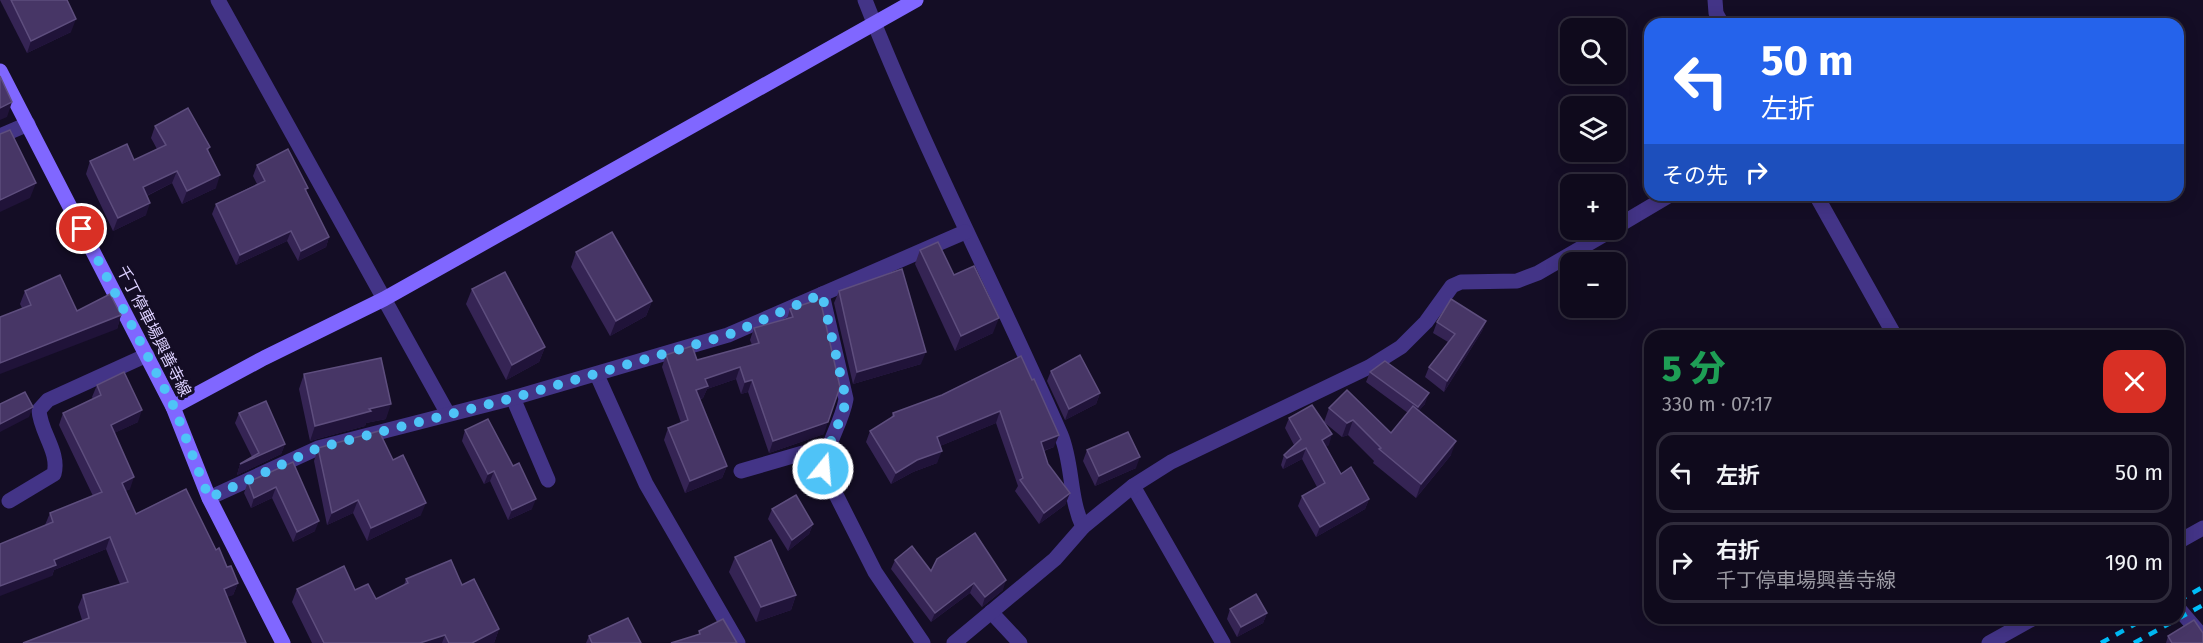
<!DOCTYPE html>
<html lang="ja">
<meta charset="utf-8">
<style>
:root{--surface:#0f0a1c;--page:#181325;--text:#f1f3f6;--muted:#9b9aa3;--line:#2f2b3b}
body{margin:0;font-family:"Fira Sans","Noto Sans JP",sans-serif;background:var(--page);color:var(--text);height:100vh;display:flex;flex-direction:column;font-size:22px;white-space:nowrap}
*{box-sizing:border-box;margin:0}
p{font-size:20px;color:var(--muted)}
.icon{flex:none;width:33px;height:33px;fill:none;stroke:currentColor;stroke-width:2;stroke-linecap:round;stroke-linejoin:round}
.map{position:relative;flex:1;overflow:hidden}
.panel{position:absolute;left:1644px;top:330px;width:540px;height:294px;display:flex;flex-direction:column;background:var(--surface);border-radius:18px;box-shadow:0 3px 15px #0003,0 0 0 2px var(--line)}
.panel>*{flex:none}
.hud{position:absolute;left:1644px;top:18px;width:540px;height:183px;border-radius:18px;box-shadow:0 3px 15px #0003,0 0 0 2px var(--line);background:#2563eb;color:#fff;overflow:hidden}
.tools{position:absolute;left:1560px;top:18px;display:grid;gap:12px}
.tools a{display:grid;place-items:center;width:66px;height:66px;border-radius:12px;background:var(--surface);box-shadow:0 3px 15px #0003,0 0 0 2px var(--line);font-size:30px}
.pin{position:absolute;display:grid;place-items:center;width:51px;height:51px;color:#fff;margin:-26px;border:3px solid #fff;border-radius:50%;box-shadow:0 2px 6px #0007}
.me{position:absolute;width:66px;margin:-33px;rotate:17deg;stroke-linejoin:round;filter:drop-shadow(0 0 4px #0008)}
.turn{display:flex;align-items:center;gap:21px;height:126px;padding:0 18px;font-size:27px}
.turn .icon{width:78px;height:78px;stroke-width:2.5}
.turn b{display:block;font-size:42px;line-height:51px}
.then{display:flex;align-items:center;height:57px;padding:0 18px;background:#0003;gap:12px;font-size:22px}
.round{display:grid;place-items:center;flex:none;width:63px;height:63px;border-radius:18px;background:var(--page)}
.overview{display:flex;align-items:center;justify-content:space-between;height:102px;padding:0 18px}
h1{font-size:36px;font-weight:800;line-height:45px;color:#1e9e55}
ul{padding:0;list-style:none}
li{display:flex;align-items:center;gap:18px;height:81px;margin:0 12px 9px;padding:0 6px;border:3px solid var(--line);border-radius:18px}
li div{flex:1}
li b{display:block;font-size:22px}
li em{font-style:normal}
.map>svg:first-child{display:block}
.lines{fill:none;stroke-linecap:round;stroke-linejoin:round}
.street{stroke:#433487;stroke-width:15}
.secondary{stroke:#8067ff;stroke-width:15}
.rail{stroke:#00bffb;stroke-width:4.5;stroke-dasharray:9 8;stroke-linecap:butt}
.wall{fill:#352454}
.shaded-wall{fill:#201339}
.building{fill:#473666;stroke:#5e4e7e;stroke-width:1.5}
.route{stroke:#4fc3f7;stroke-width:10;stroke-dasharray:0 18}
.labels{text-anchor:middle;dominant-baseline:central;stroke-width:6;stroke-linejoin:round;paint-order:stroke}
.street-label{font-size:16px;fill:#dcd0ff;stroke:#140d25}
</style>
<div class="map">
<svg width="2203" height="643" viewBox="0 0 2203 643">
<rect width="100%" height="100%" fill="#140d25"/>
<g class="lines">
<!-- street -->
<g class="street">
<path d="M 218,0 L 448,414"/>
<path d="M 865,0 C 923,148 997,289 1061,435 C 1073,464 1069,498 1083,527"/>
<path d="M 1715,0 L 1716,13 L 1722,24"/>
<path d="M 0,136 L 28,124"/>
<path d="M 1816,195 L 1895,336"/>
<path d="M 1616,227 L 1670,195"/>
<path d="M 822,294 L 846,399 C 842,423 826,444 823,469 L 875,572 L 923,643"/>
<path d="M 597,375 L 646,484 L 738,643"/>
<path d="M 513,398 L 548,480"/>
<path d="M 741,471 L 803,453 L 824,456"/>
<path d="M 1133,486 L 1223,643"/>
<path d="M 209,498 L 318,448 L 513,398 L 728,335 L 965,232"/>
<path d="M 9,501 L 54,474 C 60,452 40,432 39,410 L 48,400 L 147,355"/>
<path d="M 2178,542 L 2203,528"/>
<path d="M 2178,608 L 2203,637"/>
<path d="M 991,612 L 1020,643"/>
<path d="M 954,643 L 1055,559 L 1083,527 L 1133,486 L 1171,462 L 1369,367 L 1401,347 L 1426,322 L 1452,286 L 1461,282 L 1517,281 L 1538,273 L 1612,230"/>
<path d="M 1989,643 L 2034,618"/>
</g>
<!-- secondary -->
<g class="secondary">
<path d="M 0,71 L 173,407 L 209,498 L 283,643"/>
<path d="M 173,407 L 264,358 L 384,299 L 916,0"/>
</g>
<!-- rail -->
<g class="rail">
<path d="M 2178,601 L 2203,587"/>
<path d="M 2101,643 L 2146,618"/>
<path d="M 2134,643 L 2203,605"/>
</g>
</g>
<!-- wall -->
<g class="wall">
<path d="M 0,0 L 67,0 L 71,32 L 27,53 Z"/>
<path d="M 155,126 L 210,147 L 208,151 L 216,188 L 182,204 L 172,183 L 147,196 L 146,215 L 113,231 L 86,174 L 90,161 L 134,160 L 157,149 L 151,138 Z"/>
<path d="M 257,165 L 308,188 L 306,191 L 329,237 L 326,247 L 298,261 L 287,241 L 236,265 L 212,214 L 216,204 L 257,184 L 253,176 Z"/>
<path d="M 920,250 L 954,275 L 993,333 L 955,351 L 915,264 Z"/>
<path d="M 576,252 L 652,301 L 646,316 L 610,336 L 571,267 Z"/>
<path d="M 472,289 L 545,347 L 539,362 L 506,380 L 466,304 Z"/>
<path d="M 25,291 L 77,311 L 121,315 L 117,329 L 22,308 L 20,304 Z"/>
<path d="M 839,291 L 921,364 L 853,384 L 834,303 Z"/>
<path d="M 820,299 L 824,434 L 769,453 L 748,392 L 741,394 L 736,379 L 707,389 L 703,398 L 699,400 L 727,466 L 722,478 L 685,493 L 664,440 L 668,428 L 681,423 L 662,367 L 666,355 L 697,360 L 752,345 L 750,340 L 754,328 L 787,319 L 790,309 Z"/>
<path d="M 1486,321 L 1482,331 L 1444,392 L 1425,377 L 1429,367 L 1448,342 L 1433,333 L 1437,322 Z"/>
<path d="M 1021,356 L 1054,447 L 1044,451 L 1048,464 L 1070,493 L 1065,505 L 1039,524 L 1015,491 L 1018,486 L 996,423 L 940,446 L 937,463 L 913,472 L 891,484 L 866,442 L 870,431 L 891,418 L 893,413 L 942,395 Z"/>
<path d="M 1051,371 L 1100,393 L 1096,404 L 1065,420 L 1047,381 Z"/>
<path d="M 1370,372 L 1425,404 L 1419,410 L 1451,455 L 1416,498 L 1373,463 L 1374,461 L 1348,435 L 1342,437 L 1325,423 L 1329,445 L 1326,446 L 1341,474 L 1369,499 L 1365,509 L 1316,537 L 1298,506 L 1302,496 L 1317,487 L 1302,459 L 1283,469 L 1281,465 L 1284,455 L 1294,445 L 1285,428 L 1289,418 L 1324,422 L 1329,408 L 1391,433 L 1408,413 L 1366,382 Z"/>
<path d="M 304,374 L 386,419 L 366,423 L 365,426 L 310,441 L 299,389 Z"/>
<path d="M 97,385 L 138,422 L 114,433 L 130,489 L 125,491 L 136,514 L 216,550 L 227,567 L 238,583 L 233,595 L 82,620 L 78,607 L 83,595 L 120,584 L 106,549 L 54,570 L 52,576 L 45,525 L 50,513 L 93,496 L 59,425 L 63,413 L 93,399 L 92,397 Z"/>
<path d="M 239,413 L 285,444 L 281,454 L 237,475 L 240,464 L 252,457 L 235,423 Z"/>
<path d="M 465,430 L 513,466 L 532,509 L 508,520 L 490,481 L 484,484 L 462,441 Z"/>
<path d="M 318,448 L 421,515 L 367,541 L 353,513 L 327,525 L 314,461 Z"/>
<path d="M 1087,450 L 1136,468 L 1095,486 L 1083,461 Z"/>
<path d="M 293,462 L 315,531 L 293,542 L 272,498 L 251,508 L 244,493 L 248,482 Z"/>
<path d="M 772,509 L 813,524 L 809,534 L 788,551 L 768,519 Z"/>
<path d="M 735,557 L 796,595 L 791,610 L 756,622 L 729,572 Z"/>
<path d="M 895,560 L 931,571 L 1003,590 L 982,607 L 970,593 L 931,622 L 891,569 Z"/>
<path d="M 406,579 L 462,585 L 499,629 L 494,643 L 312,643 L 292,602 L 297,589 L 355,590 L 376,599 L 404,585 Z"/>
<path d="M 1230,609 L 1267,613 L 1263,623 L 1237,637 L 1227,619 Z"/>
<path d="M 589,636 L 641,643 L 586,643 Z"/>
<path d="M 2168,636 L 2203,643 L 2166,643 Z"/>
</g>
<!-- shaded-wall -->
<g class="shaded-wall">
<path d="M 76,19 L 71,32 L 27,53 L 31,41 Z"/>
<path d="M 12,102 L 7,117 L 0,120 L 0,108 Z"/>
<path d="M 177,171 L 172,183 L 138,200 L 143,187 Z"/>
<path d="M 220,175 L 216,188 L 182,204 L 187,191 Z"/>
<path d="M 36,183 L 30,198 L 0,212 L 0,200 Z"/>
<path d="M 150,203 L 146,215 L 113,231 L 118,218 Z"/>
<path d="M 291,231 L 287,241 L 236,265 L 240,255 Z"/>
<path d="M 329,237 L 326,247 L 298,261 L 301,251 Z"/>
<path d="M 652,301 L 646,316 L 610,336 L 616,321 Z"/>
<path d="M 121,315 L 117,329 L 0,374 L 0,363 Z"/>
<path d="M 999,318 L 993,333 L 955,351 L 961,336 Z"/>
<path d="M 1486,321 L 1482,331 L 1444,392 L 1447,381 Z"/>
<path d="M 545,347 L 539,362 L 506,380 L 512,365 Z"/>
<path d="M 926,352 L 921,364 L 853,384 L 857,372 Z"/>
<path d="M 740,367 L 736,379 L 707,389 L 703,398 L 691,402 L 696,390 L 705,379 Z"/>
<path d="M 752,380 L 748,392 L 741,394 L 745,382 Z"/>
<path d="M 1100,393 L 1096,404 L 1065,420 L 1069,409 Z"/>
<path d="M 1429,393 L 1425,404 L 1414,417 L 1418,407 Z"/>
<path d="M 391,404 L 386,419 L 366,423 L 365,426 L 310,441 L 315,426 L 369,409 Z"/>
<path d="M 33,407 L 29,417 L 0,432 L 0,424 Z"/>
<path d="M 142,410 L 138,422 L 106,437 L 111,425 Z"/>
<path d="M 1000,411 L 996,423 L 933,449 L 937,437 Z"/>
<path d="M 1353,420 L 1348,435 L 1342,437 L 1347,423 Z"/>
<path d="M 828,422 L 824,434 L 769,453 L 773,441 Z"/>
<path d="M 1332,434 L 1329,445 L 1318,450 L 1322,440 Z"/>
<path d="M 1059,435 L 1054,447 L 1036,453 L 1041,442 Z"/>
<path d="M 1456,441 L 1451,455 L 1416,498 L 1421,484 Z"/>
<path d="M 285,444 L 281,454 L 237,475 L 240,464 Z"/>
<path d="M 1306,448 L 1302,459 L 1283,469 L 1287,458 Z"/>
<path d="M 942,451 L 937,463 L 913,472 L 891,484 L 896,473 L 917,460 Z"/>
<path d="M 1140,457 L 1136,468 L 1095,486 L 1099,476 Z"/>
<path d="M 727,466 L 722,478 L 685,493 L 690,481 Z"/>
<path d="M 494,471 L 490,481 L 484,484 L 488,474 Z"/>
<path d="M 134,477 L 130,489 L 118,495 L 122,483 Z"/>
<path d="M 276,487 L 272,498 L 251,508 L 254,498 Z"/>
<path d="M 1070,493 L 1065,505 L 1039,524 L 1044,513 Z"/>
<path d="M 536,499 L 532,509 L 508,520 L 512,510 Z"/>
<path d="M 1369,499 L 1365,509 L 1316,537 L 1320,527 Z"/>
<path d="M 358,500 L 353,513 L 327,525 L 332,513 Z"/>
<path d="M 426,503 L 421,515 L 367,541 L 371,528 Z"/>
<path d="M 319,521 L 315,531 L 293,542 L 297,532 Z"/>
<path d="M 813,524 L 809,534 L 788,551 L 792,540 Z"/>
<path d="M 110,537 L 106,549 L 54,570 L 52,576 L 0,596 L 0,586 L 54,560 Z"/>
<path d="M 1006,580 L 1003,590 L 982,607 L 985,597 Z"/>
<path d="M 238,583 L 233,595 L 219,600 L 224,589 Z"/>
<path d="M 974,583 L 970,593 L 931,622 L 935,613 Z"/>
<path d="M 796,595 L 791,610 L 756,622 L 761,607 Z"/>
<path d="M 1267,613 L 1263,623 L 1237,637 L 1241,627 Z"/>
<path d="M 499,629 L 494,643 L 472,643 Z"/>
<path d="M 445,635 L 442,643 L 420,643 Z"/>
</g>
<!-- building -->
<g class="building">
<path d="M 11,0 L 67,0 L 76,19 L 31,41 Z"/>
<path d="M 0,76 L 12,102 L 0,108 Z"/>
<path d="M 188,108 L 210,147 L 207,149 L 220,175 L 187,191 L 177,171 L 143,187 L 150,203 L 118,218 L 90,161 L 127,144 L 134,160 L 166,145 L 155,126 Z"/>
<path d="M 10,130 L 36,183 L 0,200 L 0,134 Z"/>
<path d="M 288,149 L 308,188 L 305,189 L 329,237 L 301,251 L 291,231 L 240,255 L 216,204 L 265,181 L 257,165 Z"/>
<path d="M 612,232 L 652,301 L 616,321 L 576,252 Z"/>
<path d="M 938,242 L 954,275 L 974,266 L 999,318 L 961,336 L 920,250 Z"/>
<path d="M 902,269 L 926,352 L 857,372 L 839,291 Z"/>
<path d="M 505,272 L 545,347 L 512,365 L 472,289 Z"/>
<path d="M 60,275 L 77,311 L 110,294 L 121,315 L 0,363 L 0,317 L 31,305 L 25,291 Z"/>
<path d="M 820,299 L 840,387 L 828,422 L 773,441 L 752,380 L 745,382 L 740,367 L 705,379 L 708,386 L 696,390 L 727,466 L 690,481 L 668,428 L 688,420 L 666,355 L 692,346 L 697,360 L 759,343 L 754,328 L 793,317 L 790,309 Z"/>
<path d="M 1451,299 L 1486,321 L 1447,381 L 1429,367 L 1455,334 L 1437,322 Z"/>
<path d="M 1080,355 L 1100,393 L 1069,409 L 1051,371 Z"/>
<path d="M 1021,356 L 1032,380 L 1034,379 L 1059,435 L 1041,442 L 1048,464 L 1070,493 L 1044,513 L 1020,480 L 1023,478 L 1000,411 L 937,437 L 942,451 L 917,460 L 896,473 L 870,431 L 894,416 L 893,413 L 942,395 Z"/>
<path d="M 381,358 L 391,404 L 369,409 L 371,411 L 315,426 L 304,374 Z"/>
<path d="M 1385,361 L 1429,393 L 1418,407 L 1370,372 Z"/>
<path d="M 124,372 L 142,410 L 111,425 L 134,477 L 122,483 L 136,514 L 186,489 L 216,550 L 219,548 L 227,567 L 231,566 L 238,583 L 224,589 L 246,643 L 23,643 L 89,618 L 83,595 L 128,582 L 110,537 L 54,560 L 56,565 L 0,586 L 0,544 L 53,522 L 50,513 L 102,492 L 63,413 L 101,395 L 97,385 Z"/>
<path d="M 1347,390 L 1391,433 L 1413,406 L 1456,441 L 1421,484 L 1379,449 L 1381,448 L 1353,420 L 1347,423 L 1329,408 Z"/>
<path d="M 25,392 L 33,407 L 0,424 L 0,404 Z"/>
<path d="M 266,401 L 285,444 L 240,464 L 259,453 L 239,413 Z"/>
<path d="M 1312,405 L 1332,434 L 1322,440 L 1341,474 L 1351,467 L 1369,499 L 1320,527 L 1302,496 L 1325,483 L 1306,448 L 1287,458 L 1284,455 L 1301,439 L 1289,418 Z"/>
<path d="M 488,419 L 513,466 L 519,463 L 536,499 L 512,510 L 494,471 L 488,474 L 465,430 Z"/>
<path d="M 379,431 L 393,460 L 403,455 L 426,503 L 371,528 L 358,500 L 332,513 L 318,448 Z"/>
<path d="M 1128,432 L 1140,457 L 1099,476 L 1087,450 Z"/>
<path d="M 293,462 L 319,521 L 297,532 L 276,487 L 254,498 L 248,482 Z"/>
<path d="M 796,495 L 813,524 L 792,540 L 772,509 Z"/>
<path d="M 975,533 L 1006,580 L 985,597 L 974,583 L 935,613 L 895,560 L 912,546 L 931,571 L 937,559 Z"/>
<path d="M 771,540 L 796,595 L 761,607 L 735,557 Z"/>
<path d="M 451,560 L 462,585 L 474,579 L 499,629 L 472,643 L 449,643 L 445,635 L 420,643 L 324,643 L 297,589 L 344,566 L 355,590 L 368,584 L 376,599 L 408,583 L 406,579 Z"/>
<path d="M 1256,594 L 1267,613 L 1241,627 L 1230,609 Z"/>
<path d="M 628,618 L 641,643 L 592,643 L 589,636 Z"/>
<path d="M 723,619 L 737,643 L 671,643 L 700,634 L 699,631 Z"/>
<path d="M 2194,620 L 2203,633 L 2203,643 L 2172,643 L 2168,636 Z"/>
</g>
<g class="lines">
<!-- route -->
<path class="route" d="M 82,229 L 174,407 L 209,498 L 318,448 L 513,398 L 728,335 L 822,294 L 846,399 C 842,423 826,444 823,469"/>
</g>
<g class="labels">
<!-- street labels -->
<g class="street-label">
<text transform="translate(154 331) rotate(63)">千丁停車場興善寺線</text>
</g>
</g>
</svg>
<div class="tools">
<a><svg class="icon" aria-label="search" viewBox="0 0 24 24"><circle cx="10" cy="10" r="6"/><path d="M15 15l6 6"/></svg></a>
<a><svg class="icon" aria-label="layers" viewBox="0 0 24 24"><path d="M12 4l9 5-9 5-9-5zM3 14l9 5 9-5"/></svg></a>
<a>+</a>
<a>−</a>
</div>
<div class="pin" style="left:82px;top:229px;background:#d93025"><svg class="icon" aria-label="arrive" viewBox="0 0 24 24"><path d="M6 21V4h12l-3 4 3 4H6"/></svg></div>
<svg class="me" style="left:823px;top:469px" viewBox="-20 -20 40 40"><circle r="17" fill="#4fc3f7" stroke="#fff" stroke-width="3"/><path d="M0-11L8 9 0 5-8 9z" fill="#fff"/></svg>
<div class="hud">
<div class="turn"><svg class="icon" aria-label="left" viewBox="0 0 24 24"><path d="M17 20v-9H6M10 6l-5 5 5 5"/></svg><div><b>50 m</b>左折</div></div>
<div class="then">その先<svg class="icon" aria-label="right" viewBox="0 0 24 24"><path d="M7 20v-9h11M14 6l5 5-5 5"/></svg></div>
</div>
<section class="panel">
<div class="overview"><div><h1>5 分</h1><p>330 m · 07:17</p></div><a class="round" style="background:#d93025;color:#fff"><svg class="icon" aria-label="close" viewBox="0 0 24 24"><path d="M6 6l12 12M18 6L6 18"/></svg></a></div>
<ul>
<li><svg class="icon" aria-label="left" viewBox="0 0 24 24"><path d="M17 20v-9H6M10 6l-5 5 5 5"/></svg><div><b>左折</b></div><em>50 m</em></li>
<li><svg class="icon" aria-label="right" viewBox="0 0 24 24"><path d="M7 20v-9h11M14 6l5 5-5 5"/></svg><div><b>右折</b><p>千丁停車場興善寺線</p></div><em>190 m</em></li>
</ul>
</section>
</div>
